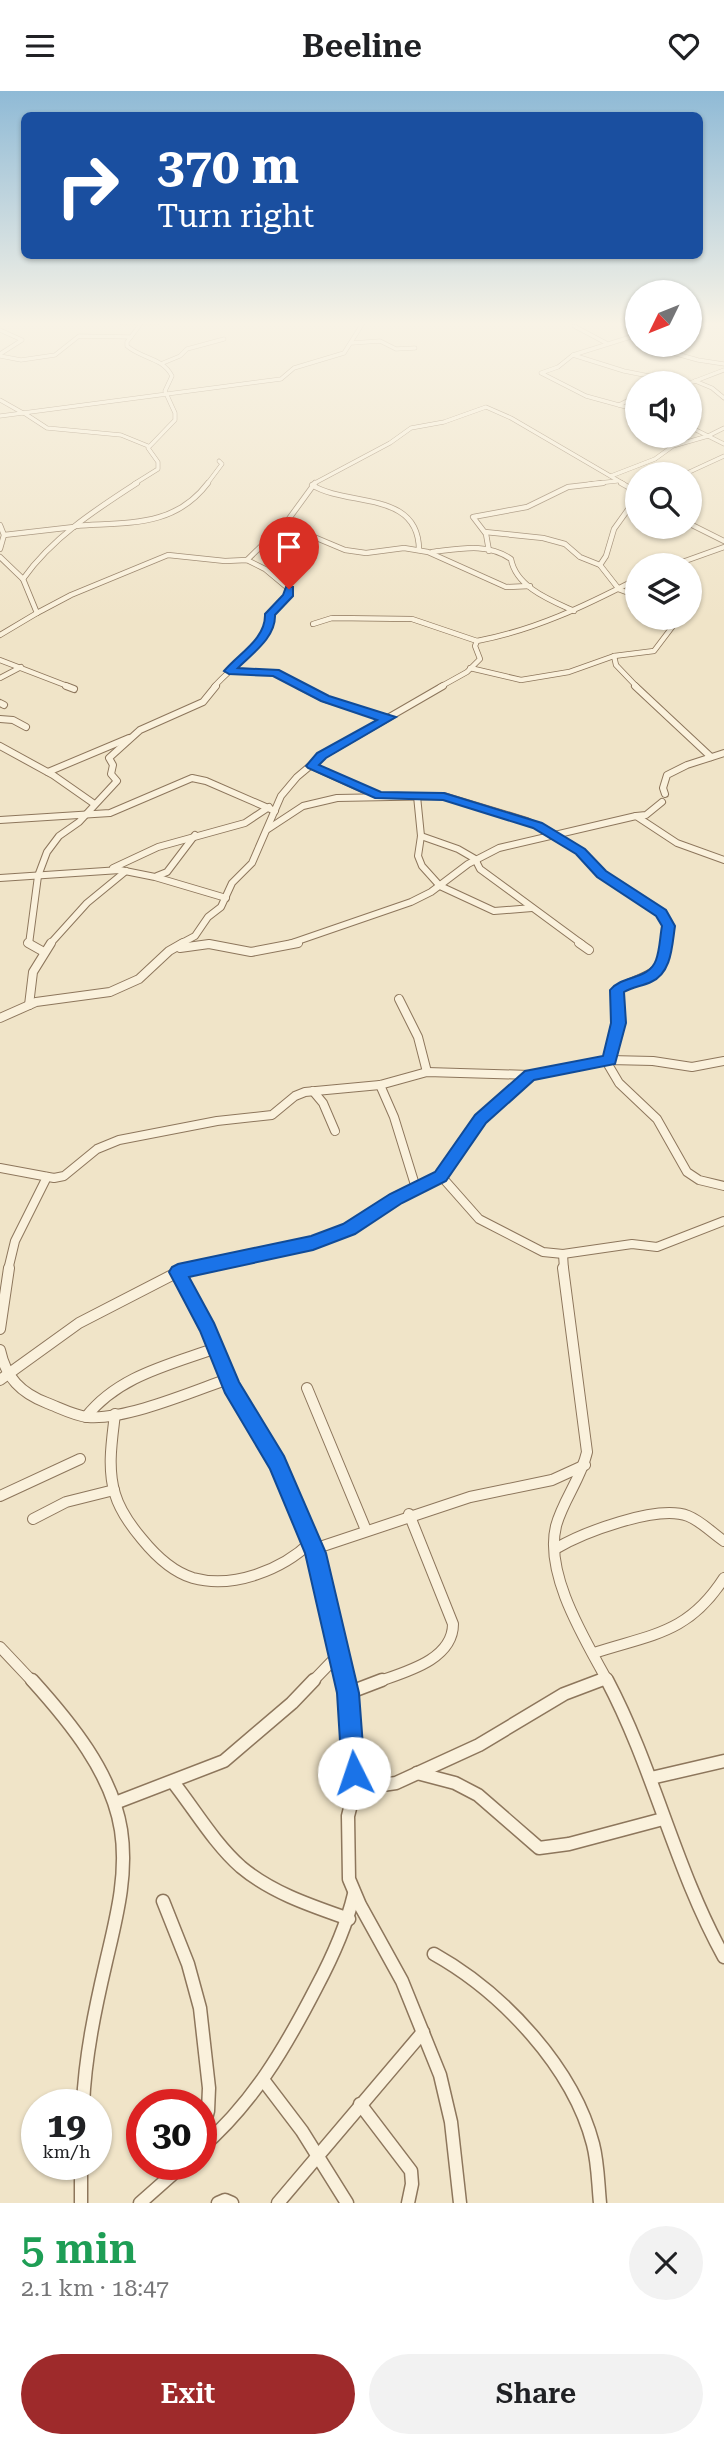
<!DOCTYPE html>
<meta charset="utf-8">
<style>
:root{--surface:#fff;--page:#f2f2f2;--text:#202124;--muted:#757577;--accent:#9e2a2b}
body{margin:0;font-family:"Roboto Serif",serif;background:var(--page);color:var(--text);height:100vh;display:flex;flex-direction:column;font-size:26px;white-space:nowrap}
*{box-sizing:border-box;margin:0}
p{font-size:23px;color:var(--muted)}
.icon{flex:none;width:38px;height:38px;fill:none;stroke:currentColor;stroke-width:2;stroke-linecap:round;stroke-linejoin:round}
.map{position:relative;height:2112px;overflow:hidden}
.details{display:flex;flex-direction:column;background:var(--surface);flex:1}
.details>*{flex:none}
.banner{position:absolute;left:21px;top:21px;width:682px;height:147px;border-radius:10px;box-shadow:0 2px 5px #0004;background:#1a4fa0;color:#fff;overflow:hidden}
.needle{width:46px;rotate:227deg}
.controls{position:absolute;left:625px;top:189px;display:grid;gap:14px}
.controls a{display:grid;place-items:center;width:77px;height:77px;border-radius:50%;background:var(--surface);box-shadow:0 2px 5px #0004;font-size:35px}
.speed{position:absolute;left:21px;top:1998px;display:flex;gap:14px;font-size:35px;font-weight:700;text-align:center}
.speed>*{display:grid;place-content:center;width:91px;height:91px;border-radius:50%;background:var(--surface);box-shadow:0 2px 5px #0004;line-height:1}
.speed small{font-size:18px;font-weight:400}
.speed .limit{border:10px solid #d22;background:#fff;color:#111}
.pin{position:absolute;display:grid;place-items:center;width:60px;height:60px;color:#fff;margin:-72px -30px;border-radius:50% 50% 50% 0;rotate:-45deg;box-shadow:0 0 7px #0007}
.pin .icon{rotate:45deg}
.me{position:absolute;width:77px;margin:-38px;rotate:356deg;stroke-linejoin:round;filter:drop-shadow(0 0 5px #0008)}
.turn{display:flex;align-items:center;gap:24px;height:147px;padding:0 21px;font-size:32px}
.turn .icon{width:91px;height:91px;stroke-width:2.5}
.turn b{display:block;font-size:49px;line-height:60px}
.round{display:grid;place-items:center;flex:none;width:74px;height:74px;border-radius:37px;background:var(--page)}
.headline{display:flex;align-items:center;justify-content:space-between;height:119px;padding:0 21px}
h1{font-size:42px;font-weight:600;line-height:52px;color:#1e9e55}
.primary-button{display:flex;gap:14px;margin-top:auto;padding:14px 21px}
.primary-button a{flex:1;height:80px;border-radius:42px;background:var(--accent);color:#fff;font-size:28px;font-weight:600;line-height:80px;text-align:center}
.primary-button a+a{background:var(--page);color:var(--text)}
header{display:flex;justify-content:space-between;align-items:center;height:91px;padding:0 21px;background:var(--surface);font-size:32px;font-weight:600}
.map>svg:first-child{display:block}
.lines{fill:none;stroke-linecap:round;stroke-linejoin:round}
.minor-far5-casing{stroke:#8d765c;stroke-width:4.5}
.minor-far4-casing{stroke:#8d765c;stroke-width:6}
.minor-far3-casing{stroke:#8d765c;stroke-width:8}
.minor-far2-casing{stroke:#8d765c;stroke-width:10}
.minor-far1-casing{stroke:#8d765c;stroke-width:12}
.minor-casing{stroke:#8d765c;stroke-width:15}
.minor-far5{stroke:#faf1dc;stroke-width:3.5}
.minor-far4{stroke:#faf1dc;stroke-width:4.5}
.minor-far3{stroke:#faf1dc;stroke-width:6}
.minor-far2{stroke:#faf1dc;stroke-width:8}
.minor-far1{stroke:#faf1dc;stroke-width:10}
.minor{stroke:#faf1dc;stroke-width:12}
.route{fill:#1a73e8;stroke:#114b97;stroke-width:2}
</style>
<header><svg class="icon" aria-label="menu" viewBox="0 0 24 24"><path d="M4 6h16M4 12h16M4 18h16"/></svg>Beeline<svg class="icon" aria-label="heart" viewBox="0 0 24 24"><path d="M12 20l-8-8c-3-5 5-10 8-4 3-6 11-1 8 4z"/></svg></header>
<div class="map">
<svg width="724" height="2112" viewBox="0 0 724 2112">
<rect width="100%" height="100%" fill="#f0e4c8"/>
<g class="lines">
<!-- minor-far5 casing -->
<g class="minor-far5-casing">
<g id="minor-far5">
<path d="M 121,232 L 157,232"/>
<path d="M 574,235 L 606,252"/>
<path d="M 0,239 L 22,249 L 0,263"/>
<path d="M 637,244 L 573,264 L 558,276 L 541,282 L 586,305 L 637,319"/>
<path d="M 352,252 L 380,250 L 396,258 L 415,257"/>
<path d="M 644,254 L 698,269 L 724,273"/>
<path d="M 573,264 L 624,280 L 684,292"/>
<path d="M 0,265 L 21,269 L 55,264 L 79,245 L 131,246"/>
<path d="M 163,272 L 180,265 L 187,258 L 224,248"/>
<path d="M 695,290 L 712,297 L 724,307"/>
<path d="M 690,292 L 724,279"/>
<path d="M 0,309 L 23,322"/>
<path d="M 619,314 L 637,305"/>
<path d="M 24,322 L 47,337 L 121,344 L 148,355"/>
<path d="M 0,325 L 281,288 L 294,277 L 344,262 L 363,232"/>
<path d="M 690,336 L 724,353"/>
<path d="M 685,383 L 724,365"/>
<path d="M 611,385 L 655,368 L 673,355 L 708,345 L 724,337"/>
<path d="M 134,393 L 158,378 L 158,371 L 148,357 L 175,329 L 175,322 L 165,300 L 172,285 C 162,266 142,268 127,255 L 127,251 L 140,234"/>
<path d="M 207,393 L 222,373 L 219,370"/>
<path d="M 313,393 L 390,352 L 411,337 L 444,331 L 486,316 L 511,327 L 624,393"/>
<path d="M 589,393 L 617,390"/>
</g>
</g>
<!-- minor-far4 casing -->
<g class="minor-far4-casing">
<g id="minor-far4">
<path d="M 621,392 L 637,401"/>
<path d="M 312,394 C 347,416 419,399 419,459"/>
<path d="M 283,433 L 345,459 L 366,462 L 404,457 L 428,461 L 506,496 L 530,495"/>
<path d="M 690,433 L 724,450"/>
<path d="M 0,434 L 4,444 L 0,458"/>
<path d="M 76,435 C 127,431 174,437 208,392"/>
<path d="M 485,441 L 543,447 L 565,453 L 580,466 L 600,474"/>
<path d="M 4,444 L 74,436"/>
<path d="M 489,460 L 486,443 L 473,426 L 527,416 L 568,396 L 603,392"/>
<path d="M 432,461 C 459,458 487,451 511,468 C 516,496 550,509 574,520"/>
<path d="M 0,466 L 23,488"/>
<path d="M 247,469 L 288,429 L 315,392"/>
<path d="M 674,474 L 724,456"/>
<path d="M 618,497 L 600,474 L 606,465 L 614,438 L 637,406"/>
<path d="M 618,498 L 637,505"/>
<path d="M 37,522 L 71,504 L 168,464 L 225,470 L 247,469 L 265,478 L 289,498 L 288,505 L 270,523 C 270,554 232,574 214,596"/>
<path d="M 313,533 L 332,527 L 412,528 L 477,550"/>
<path d="M 0,544 L 37,522 L 23,488 C 52,447 95,419 137,392"/>
<path d="M 614,565 L 616,574 L 637,596"/>
<path d="M 0,569 L 70,596"/>
<path d="M 470,577 L 521,589 L 569,581 L 614,565 L 654,560 L 679,527"/>
<path d="M 230,580 L 275,582 L 303,596"/>
<path d="M 0,587 L 21,576"/>
<path d="M 440,596 L 467,581 L 480,568 L 475,555 L 477,550 C 535,539 585,515 637,488"/>
</g>
</g>
<!-- minor-far3 casing -->
<g class="minor-far3-casing">
<g id="minor-far3">
<path d="M 66,595 L 74,598"/>
<path d="M 299,595 L 325,608 L 387,627"/>
<path d="M 635,595 L 711,666"/>
<path d="M 0,612 L 4,614"/>
<path d="M 0,628 L 13,629 L 26,636"/>
<path d="M 0,655 L 53,684 L 93,712"/>
<path d="M 312,675 L 376,704"/>
<path d="M 48,681 L 129,647"/>
<path d="M 665,703 L 663,697 L 667,684 L 687,674 L 724,662"/>
<path d="M 417,705 L 421,745 L 418,765 L 422,775 L 440,795 L 494,820 L 532,817"/>
<path d="M 636,725 L 646,724 L 662,711"/>
<path d="M 0,729 L 110,722 L 192,687 L 206,690 L 275,720"/>
<path d="M 268,738 L 303,715 L 337,707 L 444,705 L 527,730 L 554,743 L 584,764 L 601,783 L 661,822 L 669,835 L 667,853"/>
<path d="M 421,745 L 458,758 L 477,769"/>
<path d="M 476,770 L 480,778 L 582,853"/>
<path d="M 113,777 L 158,756 L 245,732 L 269,716"/>
<path d="M 157,785 L 167,781 L 195,744"/>
<path d="M 0,787 L 120,779 L 155,786 L 226,807"/>
<path d="M 29,853 L 38,785 L 47,761 L 59,745 L 79,731 L 117,690 L 111,683 L 113,674 L 109,667 L 140,639 L 203,611 L 216,595"/>
<path d="M 50,853 L 87,812 L 126,780"/>
<path d="M 180,853 L 195,845 L 208,826 L 221,816 L 232,792 L 252,772 L 281,705 L 297,686 L 322,665 L 443,595"/>
<path d="M 206,853 L 211,853"/>
<path d="M 289,853 L 411,811 L 431,801 L 468,773 L 499,757 L 636,725 L 677,752 L 724,769"/>
</g>
</g>
<!-- minor-far2 casing -->
<g class="minor-far2-casing">
<g id="minor-far2">
<path d="M 28,852 L 44,861"/>
<path d="M 579,852 L 589,859"/>
<path d="M 180,857 L 209,853 L 251,861 L 298,852"/>
<path d="M 399,908 L 418,946 L 427,981"/>
<path d="M 29,914 L 33,881 L 51,852"/>
<path d="M 0,927 L 36,911 L 110,901 L 139,888 L 169,860 L 183,852"/>
<path d="M 610,969 L 618,932 L 617,899 C 644,881 660,891 667,852"/>
<path d="M 606,970 L 619,992 L 657,1028 L 687,1081 L 699,1089 L 724,1095"/>
<path d="M 380,994 L 394,1026 L 416,1097"/>
<path d="M 313,1000 L 323,1012 L 335,1040"/>
<path d="M 0,1077 L 54,1087 L 64,1085 L 97,1058 L 119,1049 L 217,1030 L 272,1024 L 295,1005 L 305,1001 L 380,994 L 427,981 L 530,984 L 610,969 L 653,970 L 692,976 L 724,970"/>
<path d="M 441,1085 L 479,1128 L 543,1161 L 563,1163 L 632,1153 L 657,1156 L 724,1130"/>
<path d="M 563,1163 L 564,1179"/>
<path d="M 8,1179 L 15,1150 L 47,1086"/>
<path d="M 187,1179 L 325,1148 L 349,1138 L 376,1119 L 441,1085 L 481,1028 L 529,985"/>
</g>
</g>
<!-- minor-far1 casing -->
<g class="minor-far1-casing">
<g id="minor-far1">
<path d="M 563,1177 L 587,1361 C 581,1388 563,1409 556,1435 C 544,1484 586,1550 608,1591"/>
<path d="M 178,1181 L 208,1238 L 232,1296 L 277,1372 L 316,1462 L 345,1591"/>
<path d="M 0,1238 L 9,1177"/>
<path d="M 0,1259 C 6,1287 21,1302 47,1312 C 60,1317 75,1325 88,1326 C 126,1329 191,1301 228,1288"/>
<path d="M 0,1289 L 79,1232 L 178,1181 L 195,1177"/>
<path d="M 307,1297 L 366,1439"/>
<path d="M 115,1323 C 112,1349 107,1377 115,1403 C 120,1420 131,1435 142,1448 C 155,1464 173,1481 193,1487 C 233,1498 282,1479 311,1451"/>
<path d="M 86,1326 C 118,1285 169,1274 216,1257"/>
<path d="M 0,1405 L 80,1368"/>
<path d="M 33,1428 L 66,1411 L 114,1399"/>
<path d="M 314,1458 L 470,1406 L 552,1389 L 585,1374"/>
<path d="M 555,1458 C 582,1442 657,1413 688,1425 C 701,1430 712,1442 724,1450"/>
<path d="M 0,1556 L 33,1591"/>
<path d="M 594,1562 C 652,1543 688,1543 724,1487"/>
<path d="M 312,1591 L 340,1562"/>
<path d="M 377,1591 C 405,1581 453,1569 453,1533 L 409,1423"/>
<path d="M 596,1591 L 607,1587"/>
</g>
</g>
<!-- minor casing -->
<g class="minor-casing">
<g id="minor">
<path d="M 32,1589 C 70,1631 112,1682 121,1739 C 128,1784 116,1828 106,1871 C 95,1918 85,1966 83,2014"/>
<path d="M 345,1589 L 355,1698 L 348,1725 L 349,1788 L 360,1814 L 402,1890 L 440,1984 L 451,2031 L 460,2112"/>
<path d="M 607,1589 C 654,1678 675,1778 724,1866"/>
<path d="M 348,1602 L 382,1589"/>
<path d="M 417,1682 L 455,1692 L 478,1704 L 539,1757 L 569,1753 L 663,1728"/>
<path d="M 651,1687 L 724,1670"/>
<path d="M 173,1691 C 195,1719 214,1752 241,1776 C 272,1802 312,1815 349,1828"/>
<path d="M 355,1698 L 396,1692 L 479,1654 L 564,1603 L 601,1589"/>
<path d="M 115,1712 L 224,1670 L 292,1612 L 314,1589"/>
<path d="M 163,1810 L 188,1873 L 200,1917 L 209,1997 L 208,2020 L 201,2045"/>
<path d="M 434,1863 C 502,1901 573,1976 593,2053 C 598,2072 598,2092 600,2112"/>
<path d="M 264,1990 L 302,2040 L 347,2112"/>
<path d="M 360,2013 L 411,2080 L 412,2093 L 408,2112"/>
<path d="M 201,2057 C 253,2012 285,1957 316,1897 C 332,1867 346,1837 354,1803"/>
<path d="M 81,2074 L 81,2112"/>
<path d="M 140,2112 L 183,2074"/>
<path d="M 218,2112 L 225,2109 L 232,2112"/>
<path d="M 278,2112 L 423,1941"/>
</g>
</g>
<!-- minor-far5 -->
<use href="#minor-far5" class="minor-far5"/>
<!-- minor-far4 -->
<use href="#minor-far4" class="minor-far4"/>
<!-- minor-far3 -->
<use href="#minor-far3" class="minor-far3"/>
<!-- minor-far2 -->
<use href="#minor-far2" class="minor-far2"/>
<!-- minor-far1 -->
<use href="#minor-far1" class="minor-far1"/>
<!-- minor -->
<use href="#minor" class="minor"/>
</g>
<!-- sky -->
<linearGradient id="sky" x2="0" y2="1"><stop stop-color="#8fbad6"/><stop offset="0.44" stop-color="#f8f3e6"/><stop offset="1" stop-color="#f8f3e6" stop-opacity="0"/></linearGradient>
<rect width="724" height="528" fill="url(#sky)"/>
<!-- route -->
<path class="route" d="M 286,496 L 293,496 L 293,505 L 275,524 C 276,546 253,562 238,577 L 279,579 L 329,605 L 396,626 L 326,667 L 319,674 L 381,701 L 444,702 L 542,732 L 585,758 L 606,780 L 666,819 L 675,835 C 672,854 672,882 651,891 C 642,895 633,896 624,901 L 626,932 L 615,973 L 534,989 L 486,1032 L 446,1090 L 402,1112 L 355,1143 L 313,1159 L 189,1186 L 214,1232 L 239,1291 L 284,1365 L 326,1462 L 359,1602 L 365,1682 L 362,1690 L 354,1693 L 346,1690 L 342,1682 L 337,1602 L 305,1462 L 270,1378 L 225,1302 L 200,1240 L 169,1181 L 172,1176 L 178,1173 L 311,1145 L 343,1133 L 390,1103 L 435,1081 L 475,1024 L 525,980 L 603,965 L 611,932 L 610,899 C 622,884 649,889 656,869 C 660,858 660,845 662,835 L 656,825 L 597,786 L 576,763 L 533,737 L 443,709 L 375,707 L 308,677 L 306,675 L 317,662 L 377,629 L 321,610 L 273,585 L 229,583 L 224,580 C 239,562 266,548 265,523 L 283,504 Z"/>
</svg>
<div class="controls">
<a><svg class="needle" viewBox="-14 -14 28 28"><path d="M0-13l5 13h-10z" fill="#e53935"/><path d="M0 13l5-13h-10z" fill="#757577"/></svg></a>
<a><svg class="icon" aria-label="sound" viewBox="0 0 24 24"><path d="M4 9h4l5-4v14l-5-4H4zM17 9q2 3 0 6"/></svg></a>
<a><svg class="icon" aria-label="search" viewBox="0 0 24 24"><circle cx="10" cy="10" r="6"/><path d="M15 15l6 6"/></svg></a>
<a><svg class="icon" aria-label="layers" viewBox="0 0 24 24"><path d="M12 4l9 5-9 5-9-5zM3 14l9 5 9-5"/></svg></a>
</div>
<div class="speed"><div>19<small>km/h</small></div><div class="limit">30</div></div>
<div class="pin" style="left:289px;top:498px;background:#d93025"><svg class="icon" aria-label="arrive" viewBox="0 0 24 24"><path d="M6 21V4h12l-3 4 3 4H6"/></svg></div>
<svg class="me" style="left:354px;top:1682px" viewBox="-20 -20 40 40"><circle r="19" fill="#fff"/><path d="M0-13L10 11 0 6-10 11z" fill="#1a73e8"/></svg>
<div class="banner">
<div class="turn"><svg class="icon" aria-label="right" viewBox="0 0 24 24"><path d="M7 20v-9h11M14 6l5 5-5 5"/></svg><div><b>370 m</b>Turn right</div></div>
</div>
</div>
<section class="details">
<div class="headline"><div><h1>5 min</h1><p>2.1 km · 18:47</p></div><a class="round"><svg class="icon" aria-label="close" viewBox="0 0 24 24"><path d="M6 6l12 12M18 6L6 18"/></svg></a></div>
<div class="primary-button"><a>Exit</a><a>Share</a></div>
</section>
